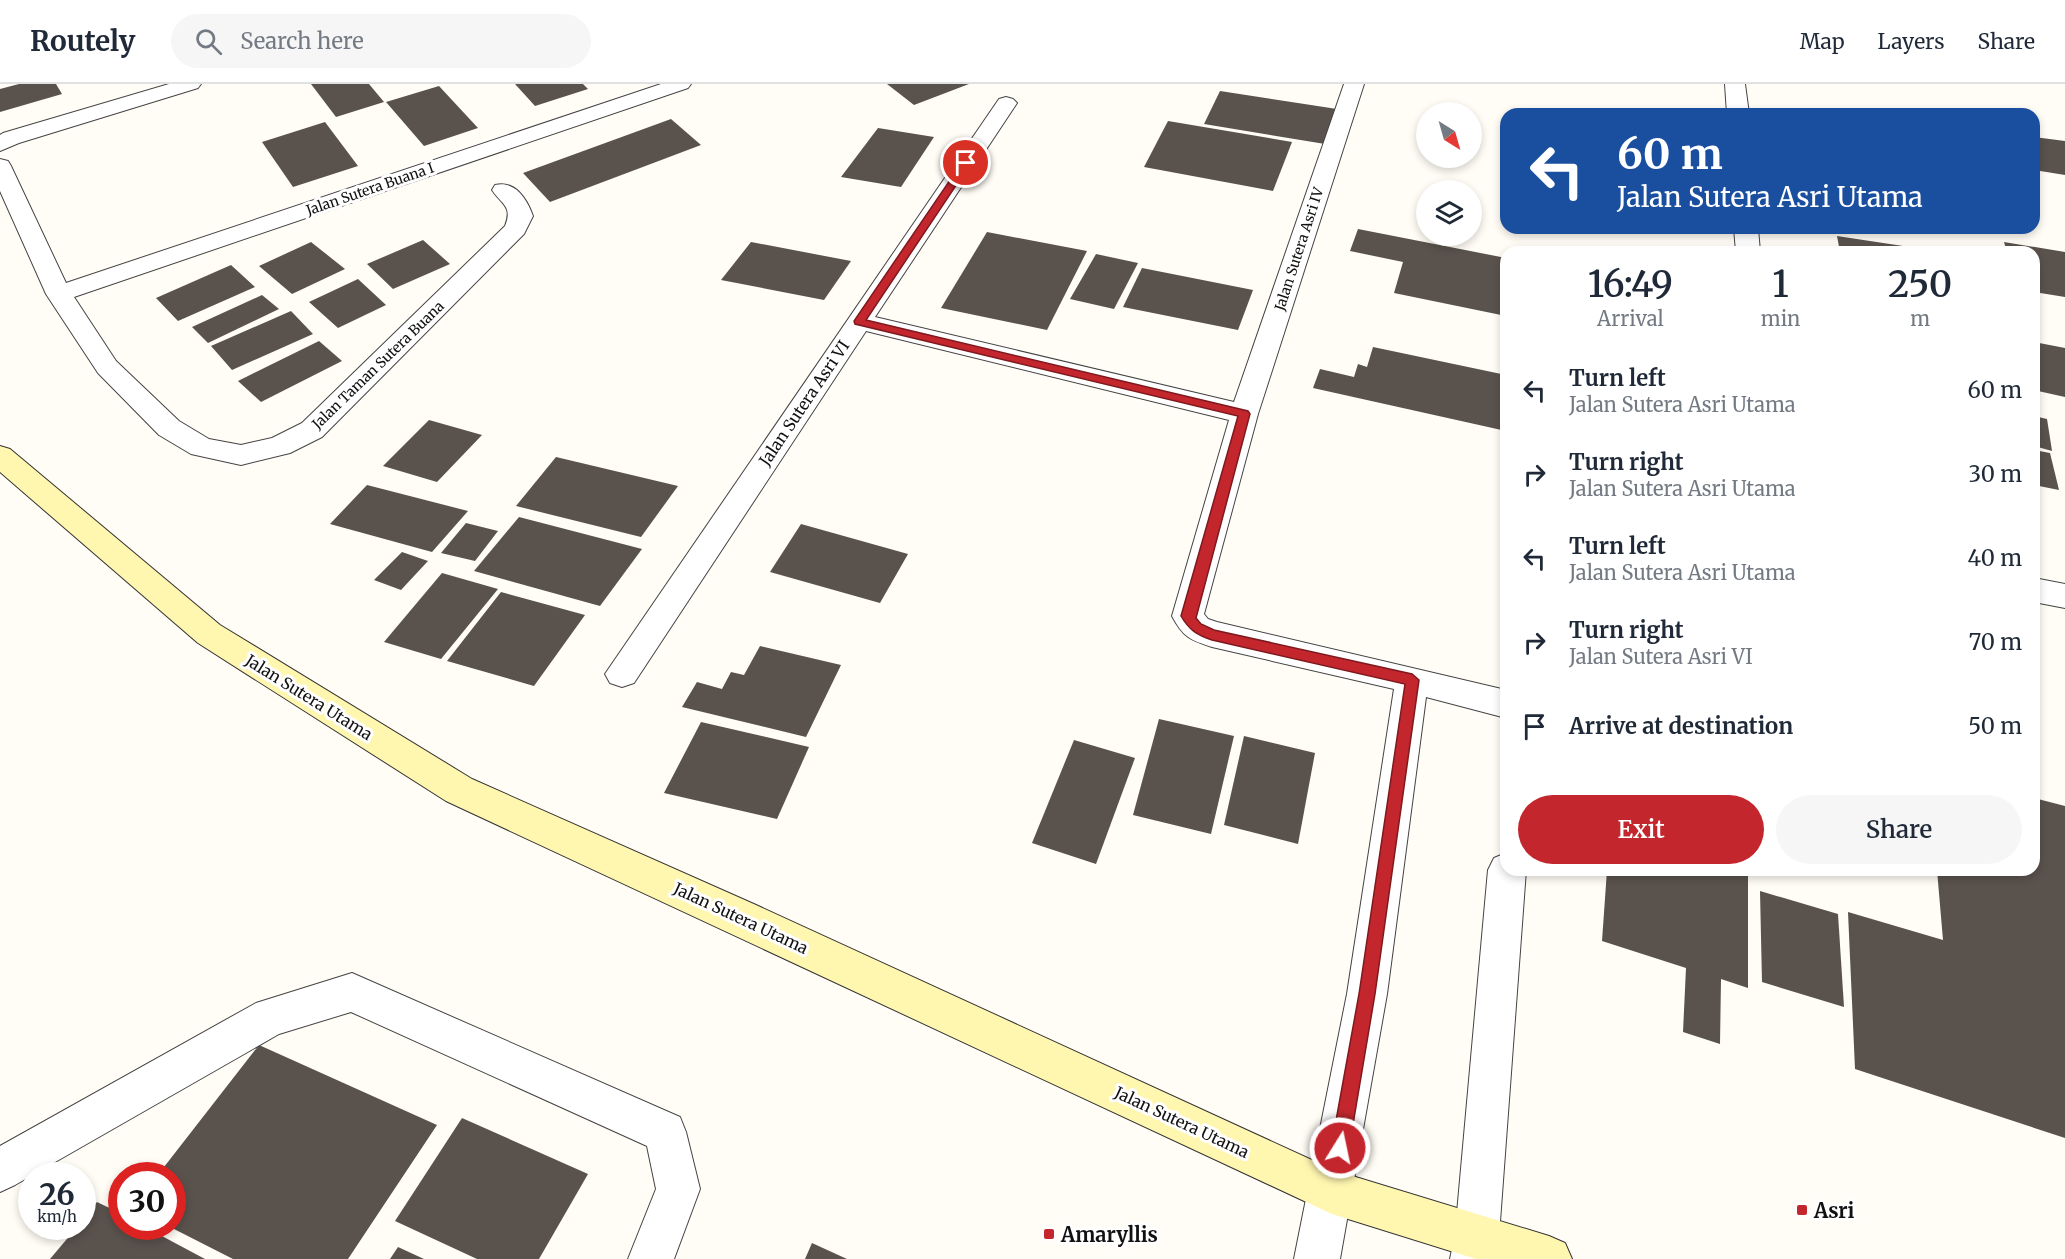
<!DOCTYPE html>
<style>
:root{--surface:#fff;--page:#f6f6f7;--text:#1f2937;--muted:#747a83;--line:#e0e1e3;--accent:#c4262e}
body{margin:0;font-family:Merriweather,serif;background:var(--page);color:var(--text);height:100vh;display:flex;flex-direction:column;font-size:22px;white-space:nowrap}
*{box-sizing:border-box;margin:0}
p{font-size:20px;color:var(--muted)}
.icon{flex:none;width:33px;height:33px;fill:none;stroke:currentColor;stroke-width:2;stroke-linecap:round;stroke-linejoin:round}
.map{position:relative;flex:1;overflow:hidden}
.details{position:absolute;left:1500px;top:162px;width:540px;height:630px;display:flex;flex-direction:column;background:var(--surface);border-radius:18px;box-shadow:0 3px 9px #0003}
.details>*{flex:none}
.banner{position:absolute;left:1500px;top:24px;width:540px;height:126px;border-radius:18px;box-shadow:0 3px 9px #0003;background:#1a4fa0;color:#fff;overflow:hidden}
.needle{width:39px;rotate:143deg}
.fabs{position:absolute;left:1416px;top:18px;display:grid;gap:12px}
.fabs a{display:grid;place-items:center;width:66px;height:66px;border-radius:50%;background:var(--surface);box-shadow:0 3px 9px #0003;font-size:30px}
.speed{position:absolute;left:18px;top:1078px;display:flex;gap:12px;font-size:30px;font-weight:700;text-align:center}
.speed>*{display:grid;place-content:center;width:78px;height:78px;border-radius:50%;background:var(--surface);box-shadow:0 3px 9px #0003;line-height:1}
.speed small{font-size:15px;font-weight:400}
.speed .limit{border:9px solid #d22;background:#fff;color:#111}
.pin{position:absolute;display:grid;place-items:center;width:51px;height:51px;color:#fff;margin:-26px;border:3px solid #fff;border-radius:50%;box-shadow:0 2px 6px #0007}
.me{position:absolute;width:66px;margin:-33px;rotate:10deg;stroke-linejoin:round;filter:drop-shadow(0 0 4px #0008)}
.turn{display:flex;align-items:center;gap:21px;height:126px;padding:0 18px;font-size:27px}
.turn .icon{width:78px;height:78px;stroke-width:2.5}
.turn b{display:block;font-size:42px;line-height:51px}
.eta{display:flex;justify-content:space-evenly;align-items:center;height:102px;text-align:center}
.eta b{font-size:36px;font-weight:600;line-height:42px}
.action{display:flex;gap:12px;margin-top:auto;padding:12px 18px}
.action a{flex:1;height:69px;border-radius:36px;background:var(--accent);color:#fff;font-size:24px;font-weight:600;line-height:69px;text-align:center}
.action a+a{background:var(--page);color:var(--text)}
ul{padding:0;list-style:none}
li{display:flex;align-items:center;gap:18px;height:84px;padding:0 18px}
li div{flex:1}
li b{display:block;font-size:22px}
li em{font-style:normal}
header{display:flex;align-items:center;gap:36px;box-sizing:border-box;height:84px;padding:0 30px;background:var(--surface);border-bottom:2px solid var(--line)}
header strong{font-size:28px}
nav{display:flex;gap:33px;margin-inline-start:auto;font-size:21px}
.search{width:420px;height:54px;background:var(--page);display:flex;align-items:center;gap:15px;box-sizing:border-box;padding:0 21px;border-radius:33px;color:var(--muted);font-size:22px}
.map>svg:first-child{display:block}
.building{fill:#5a524d}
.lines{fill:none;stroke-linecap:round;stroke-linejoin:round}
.street-casing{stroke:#444;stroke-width:2}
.secondary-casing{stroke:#333;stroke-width:2}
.street{fill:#fff;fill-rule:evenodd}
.secondary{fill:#fff6b0;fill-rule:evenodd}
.route{fill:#c4262e;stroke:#7f191e;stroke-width:1.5}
.poi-dot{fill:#c4262e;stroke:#fff;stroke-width:2}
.labels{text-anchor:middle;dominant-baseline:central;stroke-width:6;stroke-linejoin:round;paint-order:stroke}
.far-street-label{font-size:14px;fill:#111;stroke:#fff}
.street-label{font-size:16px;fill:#111;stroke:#fff}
.near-poi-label{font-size:20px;font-weight:bold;fill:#111;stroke:#fff;text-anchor:start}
</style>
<header>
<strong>Routely</strong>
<div class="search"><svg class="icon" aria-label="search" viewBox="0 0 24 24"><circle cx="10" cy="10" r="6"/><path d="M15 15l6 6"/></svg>Search here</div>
<nav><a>Map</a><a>Layers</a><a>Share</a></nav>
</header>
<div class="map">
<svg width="2065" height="1175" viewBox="0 0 2065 1175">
<rect width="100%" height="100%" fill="#fffdf5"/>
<!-- building -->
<g class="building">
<path d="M 19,0 L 56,0 L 62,10 L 0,28 L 0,5 Z"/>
<path d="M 311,0 L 369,0 L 384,18 L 336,33 Z"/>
<path d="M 515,0 L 583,0 L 588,5 L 535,22 Z"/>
<path d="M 887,0 L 969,0 L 914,21 Z"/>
<path d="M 439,2 L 478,44 L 424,62 L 386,18 Z"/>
<path d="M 1220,7 L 1337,25 L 1325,60 L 1204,40 Z"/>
<path d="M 671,35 L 701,61 L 550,118 L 523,89 Z"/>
<path d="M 1168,37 L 1292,58 L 1273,107 L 1144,83 Z"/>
<path d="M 325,38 L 358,82 L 293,103 L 262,58 Z"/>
<path d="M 878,44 L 934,53 L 901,103 L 841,93 Z"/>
<path d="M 2034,53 L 2065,57 L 2065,91 L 2034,86 Z"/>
<path d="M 1358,145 L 1506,174 L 1506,232 L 1394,209 L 1403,178 L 1350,167 Z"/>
<path d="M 987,148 L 1087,167 L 1047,246 L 941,224 Z"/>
<path d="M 1837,152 L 1936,167 L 1936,168 L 1840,168 Z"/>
<path d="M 423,156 L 450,180 L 393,205 L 367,180 Z"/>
<path d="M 311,158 L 345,185 L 292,210 L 259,182 Z"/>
<path d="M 751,158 L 851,177 L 824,216 L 721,196 Z"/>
<path d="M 2004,158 L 2065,168 L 2065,213 L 2034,208 L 2034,168 L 2007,168 Z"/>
<path d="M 1096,170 L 1138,179 L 1114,225 L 1070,215 Z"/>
<path d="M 231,181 L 255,203 L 178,237 L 156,214 Z"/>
<path d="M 1142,184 L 1253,206 L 1238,246 L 1123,223 Z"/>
<path d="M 358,195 L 386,221 L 338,244 L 309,218 Z"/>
<path d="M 262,211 L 279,225 L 208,259 L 192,243 Z"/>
<path d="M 291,227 L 313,250 L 232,286 L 211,262 Z"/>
<path d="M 319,257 L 342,277 L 261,318 L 238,297 Z"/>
<path d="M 2034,258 L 2065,264 L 2065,313 L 2038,307 L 2034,285 Z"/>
<path d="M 1373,263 L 1506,291 L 1506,347 L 1313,304 L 1320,285 L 1354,293 L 1358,280 L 1367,283 Z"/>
<path d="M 2034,332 L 2047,335 L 2052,367 L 2034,362 Z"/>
<path d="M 429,336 L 482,351 L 437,398 L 383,382 Z"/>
<path d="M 2034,366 L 2050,369 L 2059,406 L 2034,401 Z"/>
<path d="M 556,373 L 678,402 L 641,453 L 516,422 Z"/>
<path d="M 367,401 L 468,427 L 432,468 L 330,440 Z"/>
<path d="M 519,433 L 642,465 L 600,522 L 474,487 Z"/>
<path d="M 466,439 L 498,447 L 475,477 L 441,469 Z"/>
<path d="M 801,440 L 908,470 L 880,519 L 770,488 Z"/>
<path d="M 402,468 L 428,477 L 401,506 L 374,496 Z"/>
<path d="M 442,489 L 498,505 L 441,575 L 384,558 Z"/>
<path d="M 501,508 L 585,531 L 534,602 L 447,577 Z"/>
<path d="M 760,562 L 841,581 L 806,653 L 682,623 L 697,598 L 722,605 L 731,588 L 744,591 Z"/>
<path d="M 1159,635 L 1234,652 L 1211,750 L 1133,731 Z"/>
<path d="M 701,638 L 809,663 L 777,735 L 664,709 Z"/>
<path d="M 1244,652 L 1315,669 L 1298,760 L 1224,741 Z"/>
<path d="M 1074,656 L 1135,674 L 1096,780 L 1032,759 Z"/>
<path d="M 2034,714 L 2065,722 L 2065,1054 L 1855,985 L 1848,828 L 1943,856 L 1937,786 L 2034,786 Z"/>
<path d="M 1607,786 L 1748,786 L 1748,904 L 1721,895 L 1720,960 L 1683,948 L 1686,884 L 1602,857 Z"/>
<path d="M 1760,807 L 1838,830 L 1844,923 L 1762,898 Z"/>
<path d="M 259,961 L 437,1041 L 348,1175 L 233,1175 L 172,1144 L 172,1092 L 157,1092 Z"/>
<path d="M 462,1034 L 588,1090 L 539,1175 L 477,1175 L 395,1137 Z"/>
<path d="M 97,1118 L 122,1130 L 122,1143 L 145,1143 L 205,1175 L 50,1175 L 77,1143 L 82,1143 L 82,1136 Z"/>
<path d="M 812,1159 L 847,1175 L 805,1175 Z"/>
<path d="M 398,1163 L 424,1175 L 390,1175 Z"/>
</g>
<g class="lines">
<!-- street casing -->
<g class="street-casing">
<g id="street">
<path d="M 169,0 L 201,0 L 198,4 L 19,59 L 0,67 L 0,51 L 3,49 Z"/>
<path d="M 661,0 L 691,0 L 688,4 L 74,213 L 116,277 L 179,337 L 209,355 L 241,361 L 272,354 L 302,339 L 505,142 C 513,122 502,121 492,106 L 495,101 C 515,96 527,115 533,132 L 524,150 L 322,353 L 290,369 L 241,381 L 191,370 L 159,351 L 98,289 L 46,210 L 0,107 L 0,75 L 8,77 L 11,82 L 66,199 Z"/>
<path d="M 1344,0 L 1364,0 L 1258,330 L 1204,530 L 1208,535 L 1217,538 L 1506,606 L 1506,634 L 1426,613 L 1387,910 L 1340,1175 L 1294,1175 L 1347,910 L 1394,605 L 1212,563 C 1190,556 1183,553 1172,532 L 1229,336 L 866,247 L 634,599 L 622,603 L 610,599 L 605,590 L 999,15 L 1006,13 L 1013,15 L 1017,19 L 875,233 L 1234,318 Z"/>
<path d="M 1725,0 L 1745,0 L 1749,30 L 1727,30 Z"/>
<path d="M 1734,144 L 1758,144 L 1760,168 L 1736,168 Z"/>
<path d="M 2034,494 L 2065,500 L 2065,524 L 2034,518 Z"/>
<path d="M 1506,769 L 1506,786 L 1526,786 L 1499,1151 L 1496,1175 L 1450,1175 L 1455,1151 L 1488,786 L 1494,774 Z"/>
<path d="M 352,889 L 680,1033 L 686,1048 L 700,1105 L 674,1175 L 628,1175 L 656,1105 L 647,1062 L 351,928 L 279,950 L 15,1101 L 0,1108 L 0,1062 L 256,919 Z"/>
</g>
</g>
<!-- secondary casing -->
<g class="secondary-casing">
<path id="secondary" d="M 0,362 L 10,365 L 220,541 L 472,695 L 756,821 L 1336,1087 L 1549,1152 L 1565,1159 L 1572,1175 L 1476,1175 L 1332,1130 L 446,717 L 198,559 L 0,388 Z"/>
</g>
<!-- street -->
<use href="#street" class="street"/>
<!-- secondary -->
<use href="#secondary" class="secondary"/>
</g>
<!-- route -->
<path class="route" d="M 963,77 L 971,79 L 866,236 L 1248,327 L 1250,330 L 1196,534 L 1201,540 L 1214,546 L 1412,590 L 1419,596 L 1375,910 L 1349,1064 L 1346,1070 L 1340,1073 L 1333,1070 L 1331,1064 L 1359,910 L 1405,600 L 1212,556 C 1197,551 1189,546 1181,532 L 1238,332 L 855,240 L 854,237 Z"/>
<!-- markers -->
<g class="poi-dot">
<rect x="1796" y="1120" width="12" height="12" rx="3"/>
<rect x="1043" y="1144" width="12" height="12" rx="3"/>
</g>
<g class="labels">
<!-- far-street labels -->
<g class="far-street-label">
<text transform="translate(370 105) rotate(-19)">Jalan Sutera Buana I</text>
<text transform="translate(1299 165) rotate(-72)">Jalan Sutera Asri IV</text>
<text transform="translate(378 281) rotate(-44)">Jalan Taman Sutera Buana</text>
</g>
<!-- street labels -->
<g class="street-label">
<text transform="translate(804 319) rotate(-56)">Jalan Sutera Asri VI</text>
<text transform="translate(309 613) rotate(32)">Jalan Sutera Utama</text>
<text transform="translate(741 834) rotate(25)">Jalan Sutera Utama</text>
<text transform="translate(1182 1038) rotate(25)">Jalan Sutera Utama</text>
</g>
<!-- near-poi labels -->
<g class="near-poi-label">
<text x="1814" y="1126">Asri</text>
<text x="1061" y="1150">Amaryllis</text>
</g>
</g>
</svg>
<div class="fabs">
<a><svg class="needle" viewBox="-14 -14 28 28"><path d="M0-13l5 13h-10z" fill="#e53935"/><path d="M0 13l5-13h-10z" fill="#747a83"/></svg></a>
<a><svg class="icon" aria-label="layers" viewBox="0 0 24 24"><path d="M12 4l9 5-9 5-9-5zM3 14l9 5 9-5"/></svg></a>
</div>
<div class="speed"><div>26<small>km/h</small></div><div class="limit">30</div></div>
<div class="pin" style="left:966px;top:79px;background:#d93025"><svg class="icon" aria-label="arrive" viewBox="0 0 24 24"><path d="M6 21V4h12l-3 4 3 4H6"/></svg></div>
<svg class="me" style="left:1340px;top:1064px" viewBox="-20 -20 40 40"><circle r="17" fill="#c4262e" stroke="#fff" stroke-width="3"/><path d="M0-11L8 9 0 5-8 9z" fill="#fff"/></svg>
<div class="banner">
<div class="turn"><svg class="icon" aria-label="left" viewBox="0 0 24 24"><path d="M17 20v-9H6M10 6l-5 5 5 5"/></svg><div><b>60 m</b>Jalan Sutera Asri Utama</div></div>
</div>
<section class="details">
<div class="eta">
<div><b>16:49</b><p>Arrival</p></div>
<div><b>1</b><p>min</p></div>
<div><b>250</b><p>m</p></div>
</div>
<ul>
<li><svg class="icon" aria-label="left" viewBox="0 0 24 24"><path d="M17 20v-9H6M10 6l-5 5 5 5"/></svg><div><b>Turn left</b><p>Jalan Sutera Asri Utama</p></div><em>60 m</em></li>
<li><svg class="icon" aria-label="right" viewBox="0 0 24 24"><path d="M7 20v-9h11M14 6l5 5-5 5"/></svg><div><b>Turn right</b><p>Jalan Sutera Asri Utama</p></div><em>30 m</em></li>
<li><svg class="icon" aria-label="left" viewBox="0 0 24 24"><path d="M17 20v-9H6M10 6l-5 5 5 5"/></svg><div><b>Turn left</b><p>Jalan Sutera Asri Utama</p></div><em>40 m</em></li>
<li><svg class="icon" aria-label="right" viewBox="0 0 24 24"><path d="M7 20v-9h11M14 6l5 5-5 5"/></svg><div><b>Turn right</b><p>Jalan Sutera Asri VI</p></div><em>70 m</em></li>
<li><svg class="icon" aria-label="arrive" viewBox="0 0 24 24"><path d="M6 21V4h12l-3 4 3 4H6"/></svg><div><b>Arrive at destination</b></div><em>50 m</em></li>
</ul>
<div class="action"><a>Exit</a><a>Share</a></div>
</section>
</div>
